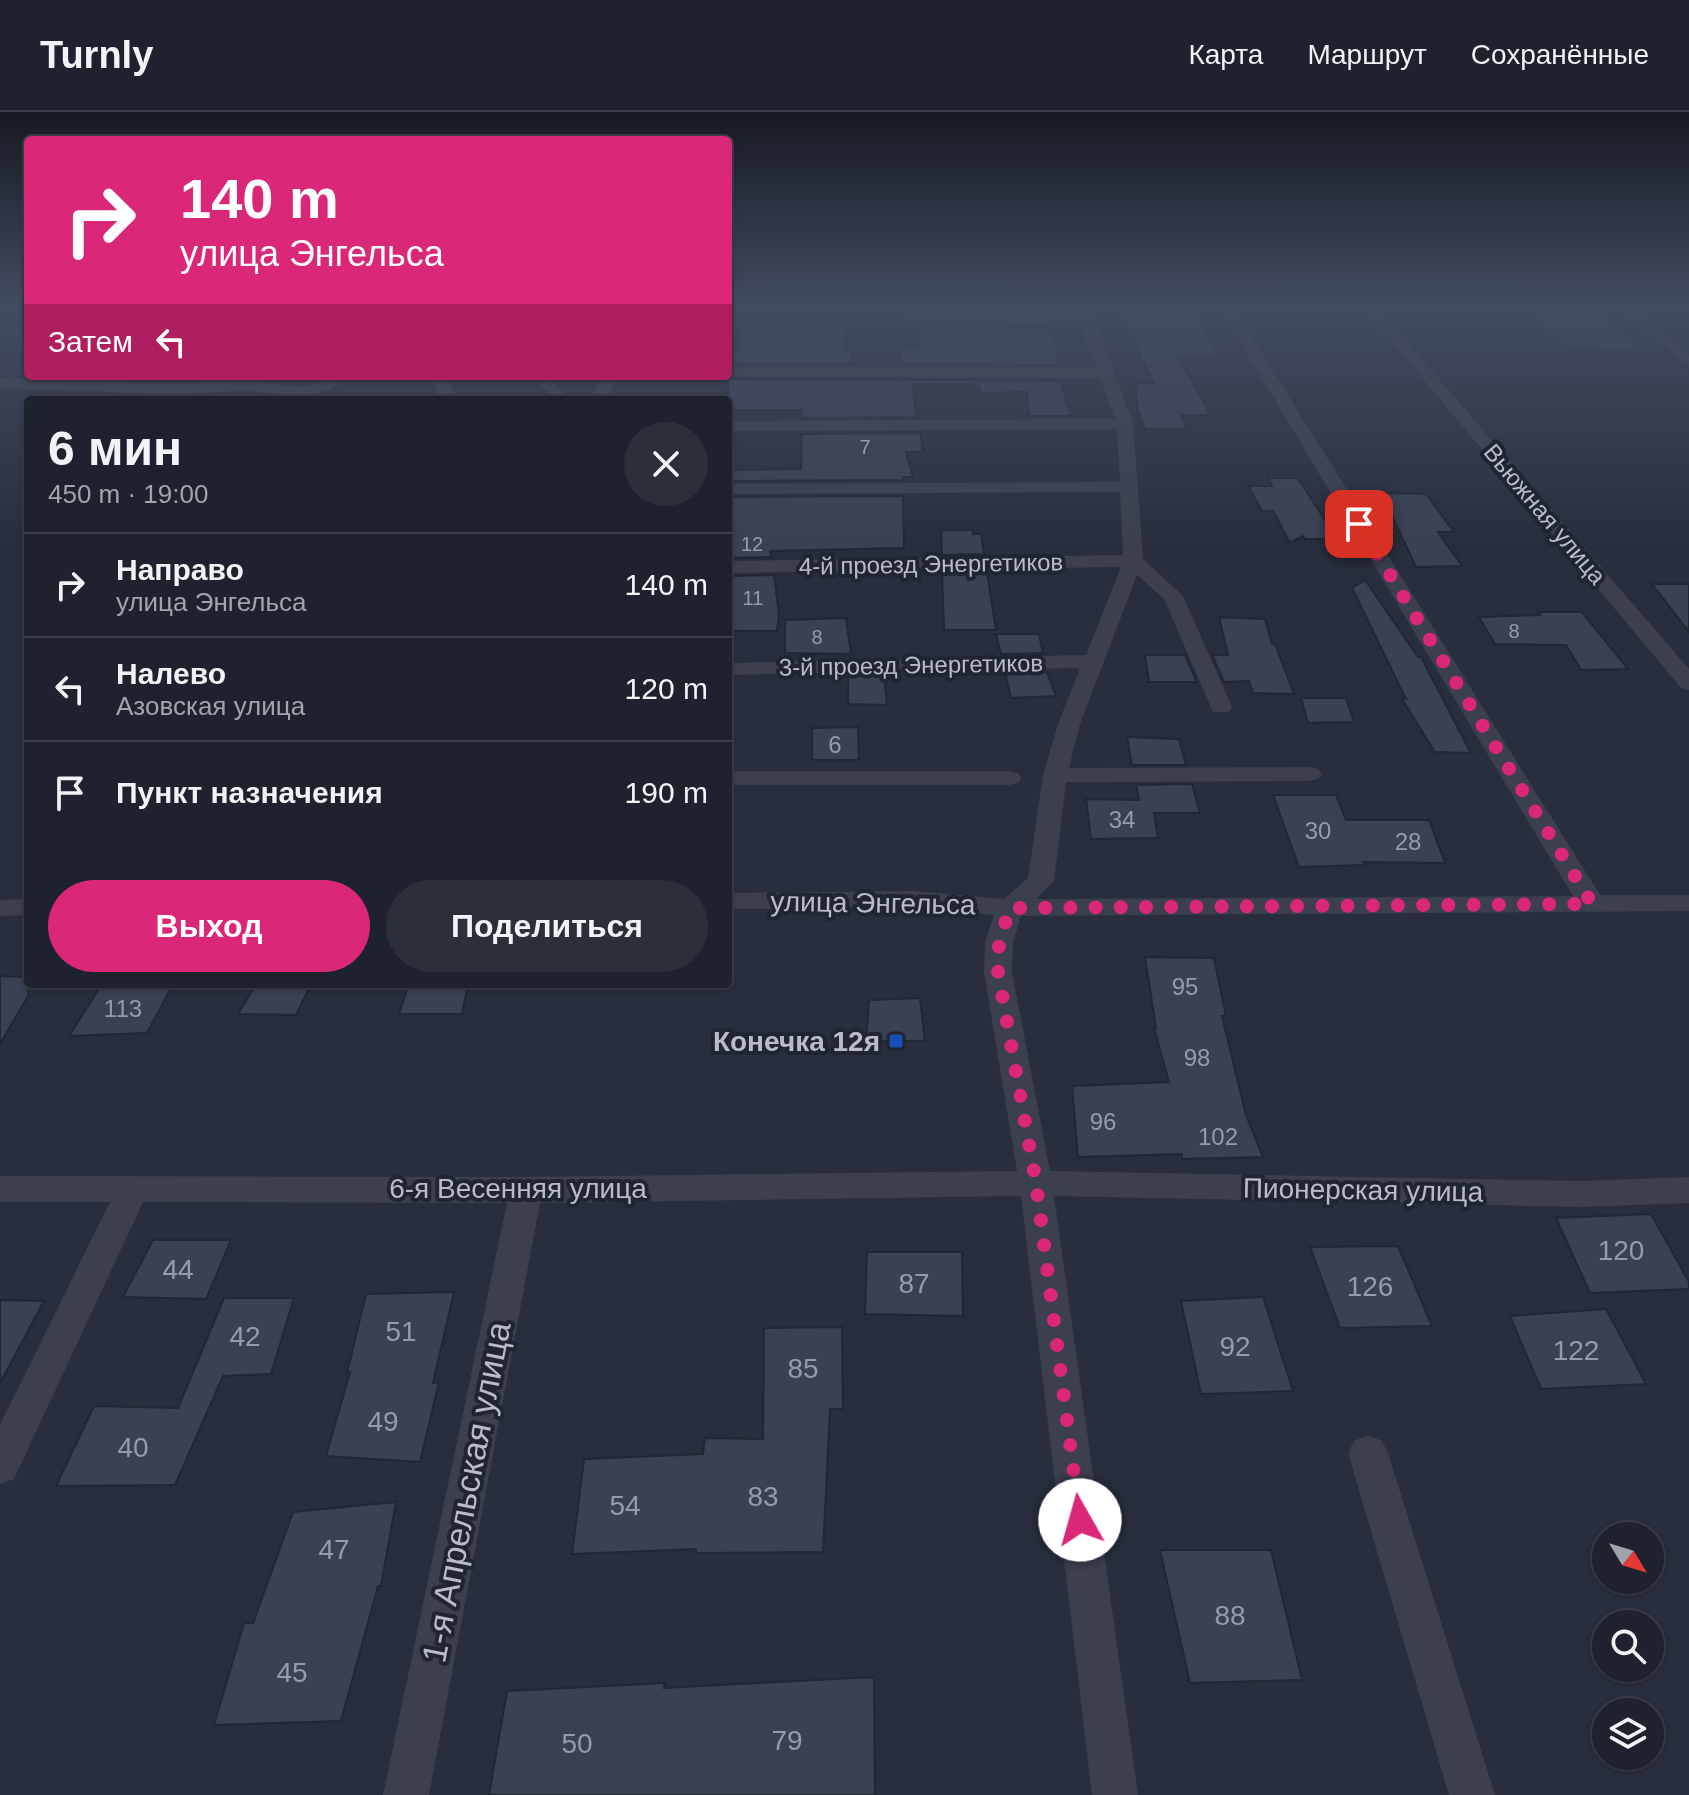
<!DOCTYPE html>
<html lang="ru">
<meta charset="utf-8">
<style>
:root{--surface:#1e222e;--page:#2b2f3a;--text:#f1f3f6;--muted:#a1a4aa;--line:#3c3f4a;--accent:#db2777}
body{margin:0;font-family:Arial,sans-serif;background:var(--page);color:var(--text);height:100vh;display:flex;flex-direction:column;font-size:30px;white-space:nowrap}
*{box-sizing:border-box;margin:0}
p{font-size:26px;color:var(--muted)}
.icon{flex:none;width:44px;height:44px;fill:none;stroke:currentColor;stroke-width:2;stroke-linecap:round;stroke-linejoin:round}
.map{position:relative;flex:1;overflow:hidden}
.sheet{position:absolute;left:24px;top:284px;width:708px;height:592px;display:flex;flex-direction:column;background:var(--surface);border-radius:8px;box-shadow:0 2px 6px #0004,0 0 0 2px var(--line)}
.sheet>*{flex:none}
.banner{position:absolute;left:24px;top:24px;width:708px;height:244px;border-radius:8px;box-shadow:0 2px 6px #0004,0 0 0 2px var(--line);background:#db2777;color:#fff;overflow:hidden}
.needle{width:52px;rotate:128deg}
.tools{position:absolute;left:1592px;top:1410px;display:grid;gap:16px}
.tools a{display:grid;place-items:center;width:72px;height:72px;border-radius:50%;background:var(--surface);box-shadow:0 2px 6px #0004,0 0 0 2px var(--line);font-size:40px}
.pin{position:absolute;display:grid;place-items:center;width:68px;height:68px;color:#fff;margin:-34px;border-radius:16px;box-shadow:0 4px 12px #0006}
.me{position:absolute;width:88px;margin:-44px;rotate:353deg;stroke-linejoin:round;filter:drop-shadow(0 0 6px #0008)}
.turn{display:flex;align-items:center;gap:28px;height:168px;padding:0 24px;font-size:36px}
.turn .icon{width:104px;height:104px;stroke-width:2.5}
.turn b{display:block;font-size:56px;line-height:68px}
.then{display:flex;align-items:center;height:76px;padding:0 24px;background:#0003;gap:16px;font-size:30px}
.round{display:grid;place-items:center;flex:none;width:84px;height:84px;border-radius:42px;background:var(--page)}
.headline{display:flex;align-items:center;justify-content:space-between;height:136px;padding:0 24px}
h1{font-size:48px;font-weight:700;line-height:60px}
.primary-button{display:flex;gap:16px;margin-top:auto;padding:16px 24px}
.primary-button a{flex:1;height:92px;border-radius:48px;background:var(--accent);color:#fff;font-size:32px;font-weight:700;line-height:92px;text-align:center}
.primary-button a+a{background:var(--page);color:var(--text)}
ul{padding:0;list-style:none}
li{display:flex;align-items:center;gap:24px;height:104px;padding:0 24px;border-top:2px solid var(--line)}
li div{flex:1}
li b{display:block;font-size:30px}
li em{font-style:normal}
header{display:flex;align-items:center;gap:48px;box-sizing:border-box;height:112px;padding:0 40px;background:var(--surface);border-bottom:2px solid var(--line)}
header strong{font-size:38px}
nav{display:flex;gap:44px;margin-inline-start:auto;font-size:28px}
.map>svg:first-child{display:block}
.building{fill:#3a4153;stroke:#222735;stroke-width:2}
.lines{fill:none;stroke-linecap:round;stroke-linejoin:round}
.street{fill:#3c404e;fill-rule:evenodd}
.route{stroke:#db2777;stroke-width:14;stroke-dasharray:0 25.2}
.transit-dot{fill:#1a4fb4;stroke:#202533;stroke-width:3}
.labels{text-anchor:middle;dominant-baseline:central;stroke-width:8;stroke-linejoin:round;paint-order:stroke}
.far-number-label{font-size:20px;fill:#969ba9}
.far-street-label{font-size:24px;fill:#b8bcc8;stroke:#202533}
.number-label{font-size:24px;fill:#969ba9}
.street-label{font-size:28px;fill:#b8bcc8;stroke:#202533}
.poi-label{font-size:28px;font-weight:bold;fill:#b8bcc8;stroke:#202533;text-anchor:end}
.near-number-label{font-size:28px;fill:#969ba9}
.near-street-label{font-size:34px;fill:#b8bcc8;stroke:#202533}
</style>
<header>
<strong>Turnly</strong>
<nav><a>Карта</a><a>Маршрут</a><a>Сохранённые</a></nav>
</header>
<div class="map">
<svg width="1689" height="1683" viewBox="0 0 1689 1683">
<rect width="100%" height="100%" fill="#282e3d"/>
<!-- building -->
<g class="building">
<path d="M 1116,195 L 1191,195 L 1208,222 L 1205,222 L 1222,245 L 1178,245 L 1211,303 L 1182,303 L 1187,317 L 1145,317 L 1138,300 L 1135,271 L 1154,271 Z"/>
<path d="M 1597,196 L 1645,240 L 1568,238 L 1526,197 Z"/>
<path d="M 951,214 L 1048,215 L 1056,233 L 1058,253 L 903,252 L 899,235 L 921,234 L 917,218 L 951,218 Z"/>
<path d="M 846,216 L 844,236 L 849,236 L 853,252 L 728,252 L 728,235 L 739,235 L 739,218 Z"/>
<path d="M 728,267 L 1060,269 L 1071,304 L 1029,304 L 1027,280 L 981,281 L 978,272 L 912,272 L 917,305 L 802,306 L 802,298 L 728,298 Z"/>
<path d="M 920,321 L 923,340 L 906,340 L 913,365 L 903,365 L 903,368 L 729,369 L 728,358 L 801,357 L 802,322 Z"/>
<path d="M 1268,366 L 1298,366 L 1337,427 L 1305,427 L 1303,424 L 1290,431 L 1273,399 L 1262,399 L 1248,374 L 1272,374 Z"/>
<path d="M 1381,381 L 1426,382 L 1454,420 L 1438,420 L 1462,454 L 1416,455 Z"/>
<path d="M 903,384 L 904,436 L 770,439 L 771,445 L 728,446 L 730,385 Z"/>
<path d="M 941,418 L 973,418 L 973,422 L 981,422 L 984,442 L 942,443 Z"/>
<path d="M 987,460 L 996,518 L 944,518 L 942,461 Z"/>
<path d="M 774,463 L 779,502 L 777,519 L 728,519 L 728,464 Z"/>
<path d="M 1365,468 L 1418,545 L 1421,545 L 1471,641 L 1435,640 L 1402,587 L 1406,587 L 1352,476 Z"/>
<path d="M 1652,472 L 1689,472 L 1689,520 Z"/>
<path d="M 1539,500 L 1582,500 L 1628,557 L 1581,558 L 1566,533 L 1495,532 L 1479,505 L 1540,503 Z"/>
<path d="M 1219,505 L 1265,507 L 1272,532 L 1275,532 L 1294,582 L 1253,581 L 1249,569 L 1224,570 L 1212,543 L 1228,543 Z"/>
<path d="M 846,506 L 851,542 L 785,541 L 785,508 Z"/>
<path d="M 996,522 L 1039,522 L 1043,541 L 1001,542 Z"/>
<path d="M 1145,543 L 1185,543 L 1197,570 L 1149,570 Z"/>
<path d="M 1005,560 L 1047,560 L 1056,584 L 1011,586 Z"/>
<path d="M 884,563 L 887,593 L 848,592 L 848,564 Z"/>
<path d="M 1301,586 L 1346,586 L 1354,610 L 1308,611 Z"/>
<path d="M 858,615 L 859,648 L 812,648 L 812,616 Z"/>
<path d="M 1127,625 L 1179,627 L 1186,653 L 1132,653 Z"/>
<path d="M 1192,672 L 1200,701 L 1154,701 L 1158,726 L 1091,727 L 1086,687 L 1139,688 L 1136,673 Z"/>
<path d="M 1273,683 L 1336,683 L 1346,708 L 1429,708 L 1445,751 L 1363,750 L 1364,753 L 1299,755 Z"/>
<path d="M 1145,845 L 1214,846 L 1226,904 L 1222,904 L 1246,1003 L 1263,1045 L 1182,1047 L 1182,1042 L 1078,1045 L 1072,974 L 1169,970 L 1154,916 L 1156,916 Z"/>
<path d="M 0,864 L 28,865 L 28,884 L 0,932 Z"/>
<path d="M 102,872 L 173,872 L 147,921 L 69,924 Z"/>
<path d="M 256,872 L 311,872 L 296,903 L 238,902 Z"/>
<path d="M 409,872 L 468,872 L 462,902 L 399,902 Z"/>
<path d="M 920,886 L 925,929 L 866,929 L 869,888 Z"/>
<path d="M 1651,1102 L 1689,1170 L 1689,1177 L 1590,1181 L 1556,1106 Z"/>
<path d="M 153,1128 L 231,1128 L 206,1187 L 123,1185 Z"/>
<path d="M 1398,1134 L 1432,1214 L 1340,1216 L 1310,1135 Z"/>
<path d="M 867,1140 L 962,1140 L 963,1204 L 865,1202 Z"/>
<path d="M 454,1180 L 433,1271 L 439,1270 L 420,1350 L 326,1344 L 350,1260 L 347,1261 L 366,1182 Z"/>
<path d="M 1263,1185 L 1293,1279 L 1201,1282 L 1181,1189 Z"/>
<path d="M 224,1186 L 294,1186 L 271,1262 L 223,1264 L 175,1373 L 56,1374 L 94,1294 L 178,1296 Z"/>
<path d="M 0,1188 L 44,1189 L 0,1271 Z"/>
<path d="M 1606,1197 L 1646,1272 L 1541,1277 L 1510,1204 Z"/>
<path d="M 842,1215 L 843,1297 L 830,1297 L 823,1440 L 696,1441 L 696,1437 L 572,1442 L 584,1347 L 703,1342 L 705,1326 L 763,1327 L 764,1216 Z"/>
<path d="M 396,1390 L 381,1474 L 378,1474 L 341,1609 L 214,1613 L 244,1511 L 253,1511 L 293,1400 Z"/>
<path d="M 1160,1438 L 1271,1438 L 1302,1568 L 1190,1571 Z"/>
<path d="M 874,1565 L 875,1683 L 489,1683 L 507,1579 L 665,1571 L 664,1576 Z"/>
</g>
<g class="lines">
<!-- street -->
<g class="street">
<path d="M 1074,195 L 1088,195 L 1095,208 L 1133,312 L 1143,447 L 1183,484 L 1232,595 L 1229,600 L 1213,600 L 1164,487 L 1137,463 L 1080,612 L 1069,656 L 1310,655 L 1318,657 L 1322,662 L 1318,667 L 1310,669 L 1066,670 L 1054,769 L 1036,787 L 1573,784 L 1219,195 L 1233,195 L 1600,783 L 1689,783 L 1689,799 L 1021,804 L 1013,830 L 1012,860 L 1050,1059 L 1581,1069 L 1689,1065 L 1689,1091 L 1581,1095 L 1054,1084 L 1138,1683 L 1092,1683 L 1021,1084 L 540,1091 L 429,1683 L 383,1683 L 507,1091 L 143,1090 L 14,1367 L 0,1372 L 0,1313 L 110,1090 L 0,1090 L 0,1064 L 526,1065 L 1017,1059 L 984,860 L 985,830 L 994,803 L 913,795 L 728,797 L 728,781 L 913,779 L 1004,787 L 1028,766 L 1043,663 L 1058,612 L 1080,556 L 728,563 L 728,551 L 1086,543 L 1121,455 L 728,461 L 728,449 L 1123,443 L 1120,380 L 728,382 L 728,372 L 1120,370 L 1117,317 L 728,319 L 728,309 L 1115,307 L 1100,266 L 726,264 L 728,255 L 1097,256 L 1080,212 L 912,211 L 905,207 L 912,203 L 1077,204 Z"/>
<path d="M 1363,195 L 1377,195 L 1689,557 L 1689,578 L 1681,576 Z"/>
<path d="M 1615,195 L 1631,195 L 1689,242 L 1689,253 Z"/>
<rect x="0" y="216" width="28" height="8"/>
<path d="M 332,264 L 352,264 L 326,279 L 303,284 L 247,279 L 167,282 L 0,276 L 0,266 L 167,272 L 247,269 L 303,274 L 317,272 Z"/>
<path d="M 431,264 L 447,264 L 456,288 L 440,288 Z"/>
<path d="M 533,264 L 549,264 L 570,288 L 554,288 Z"/>
<path d="M 602,264 L 618,264 L 606,288 L 590,288 Z"/>
<path d="M 728,659 L 1009,659 L 1018,661 L 1021,666 L 1018,671 L 1009,673 L 728,673 Z"/>
<path d="M 28,787 L 28,803 L 0,804 L 0,788 Z"/>
<path d="M 1368,1323 L 1382,1329 L 1388,1341 L 1495,1683 L 1449,1683 L 1348,1341 L 1354,1329 Z"/>
</g>
</g>
<!-- sky -->
<linearGradient id="sky" x2="0" y2="1"><stop stop-color="#161922"/><stop offset="0.45" stop-color="#424c62"/><stop offset="1" stop-color="#424c62" stop-opacity="0"/></linearGradient>
<rect width="1689" height="431" fill="url(#sky)"/>
<g class="lines">
<!-- route -->
<path class="route" d="M 1080,1408 L 1036,1071 L 998,860 L 999,830 L 1010,796 L 1592,792 L 1359,412"/>
</g>
<!-- markers -->
<rect class="transit-dot" x="888" y="921" width="16" height="16" rx="4"/>
<g class="labels">
<!-- far-number labels -->
<g class="far-number-label">
<text x="865" y="335">7</text>
<text x="752" y="432">12</text>
<text x="753" y="486">11</text>
<text x="1514" y="519">8</text>
<text x="817" y="525">8</text>
</g>
<!-- far-street labels -->
<g class="far-street-label">
<text transform="translate(1545 402) rotate(50)">Вьюжная улица</text>
<text transform="translate(931 452) rotate(-1)">4-й проезд Энергетиков</text>
<text transform="translate(911 553) rotate(-1)">3-й проезд Энергетиков</text>
</g>
<!-- number labels -->
<g class="number-label">
<text x="835" y="632">6</text>
<text x="1122" y="707">34</text>
<text x="1318" y="718">30</text>
<text x="1408" y="729">28</text>
<text x="1185" y="874">95</text>
<text x="123" y="896">113</text>
<text x="1197" y="945">98</text>
<text x="1103" y="1009">96</text>
<text x="1218" y="1024">102</text>
</g>
<!-- street labels -->
<g class="street-label">
<text transform="translate(873 791) rotate(1)">улица Энгельса</text>
<text x="518" y="1076">6-я Весенняя улица</text>
<text transform="translate(1363 1078) rotate(1)">Пионерская улица</text>
</g>
<!-- poi labels -->
<g class="poi-label">
<text x="880" y="929">Конечка 12я</text>
</g>
<!-- near-number labels -->
<g class="near-number-label">
<text x="1621" y="1138">120</text>
<text x="178" y="1157">44</text>
<text x="914" y="1171">87</text>
<text x="1370" y="1174">126</text>
<text x="401" y="1219">51</text>
<text x="245" y="1224">42</text>
<text x="1235" y="1234">92</text>
<text x="1576" y="1238">122</text>
<text x="803" y="1256">85</text>
<text x="383" y="1309">49</text>
<text x="133" y="1335">40</text>
<text x="763" y="1384">83</text>
<text x="625" y="1393">54</text>
<text x="334" y="1437">47</text>
<text x="1230" y="1503">88</text>
<text x="292" y="1560">45</text>
<text x="787" y="1628">79</text>
<text x="577" y="1631">50</text>
</g>
<!-- near-street labels -->
<g class="near-street-label">
<text transform="translate(466 1380) rotate(-79)">1-я Апрельская улица</text>
</g>
</g>
</svg>
<div class="tools">
<a><svg class="needle" viewBox="-14 -14 28 28"><path d="M0-13l5 13h-10z" fill="#e53935"/><path d="M0 13l5-13h-10z" fill="#a1a4aa"/></svg></a>
<a><svg class="icon" aria-label="search" viewBox="0 0 24 24"><circle cx="10" cy="10" r="6"/><path d="M15 15l6 6"/></svg></a>
<a><svg class="icon" aria-label="layers" viewBox="0 0 24 24"><path d="M12 4l9 5-9 5-9-5zM3 14l9 5 9-5"/></svg></a>
</div>
<div class="pin" style="left:1359px;top:412px;background:#d93025"><svg class="icon" aria-label="arrive" viewBox="0 0 24 24"><path d="M6 21V4h12l-3 4 3 4H6"/></svg></div>
<svg class="me" style="left:1080px;top:1408px" viewBox="-20 -20 40 40"><circle r="19" fill="#fff"/><path d="M0-13L10 11 0 6-10 11z" fill="#db2777"/></svg>
<div class="banner">
<div class="turn"><svg class="icon" aria-label="right" viewBox="0 0 24 24"><path d="M7 20v-9h11M14 6l5 5-5 5"/></svg><div><b>140 m</b>улица Энгельса</div></div>
<div class="then">Затем<svg class="icon" aria-label="left" viewBox="0 0 24 24"><path d="M17 20v-9H6M10 6l-5 5 5 5"/></svg></div>
</div>
<section class="sheet">
<div class="headline"><div><h1>6 мин</h1><p>450 m · 19:00</p></div><a class="round"><svg class="icon" aria-label="close" viewBox="0 0 24 24"><path d="M6 6l12 12M18 6L6 18"/></svg></a></div>
<ul>
<li><svg class="icon" aria-label="right" viewBox="0 0 24 24"><path d="M7 20v-9h11M14 6l5 5-5 5"/></svg><div><b>Направо</b><p>улица Энгельса</p></div><em>140 m</em></li>
<li><svg class="icon" aria-label="left" viewBox="0 0 24 24"><path d="M17 20v-9H6M10 6l-5 5 5 5"/></svg><div><b>Налево</b><p>Азовская улица</p></div><em>120 m</em></li>
<li><svg class="icon" aria-label="arrive" viewBox="0 0 24 24"><path d="M6 21V4h12l-3 4 3 4H6"/></svg><div><b>Пункт назначения</b></div><em>190 m</em></li>
</ul>
<div class="primary-button"><a>Выход</a><a>Поделиться</a></div>
</section>
</div>
